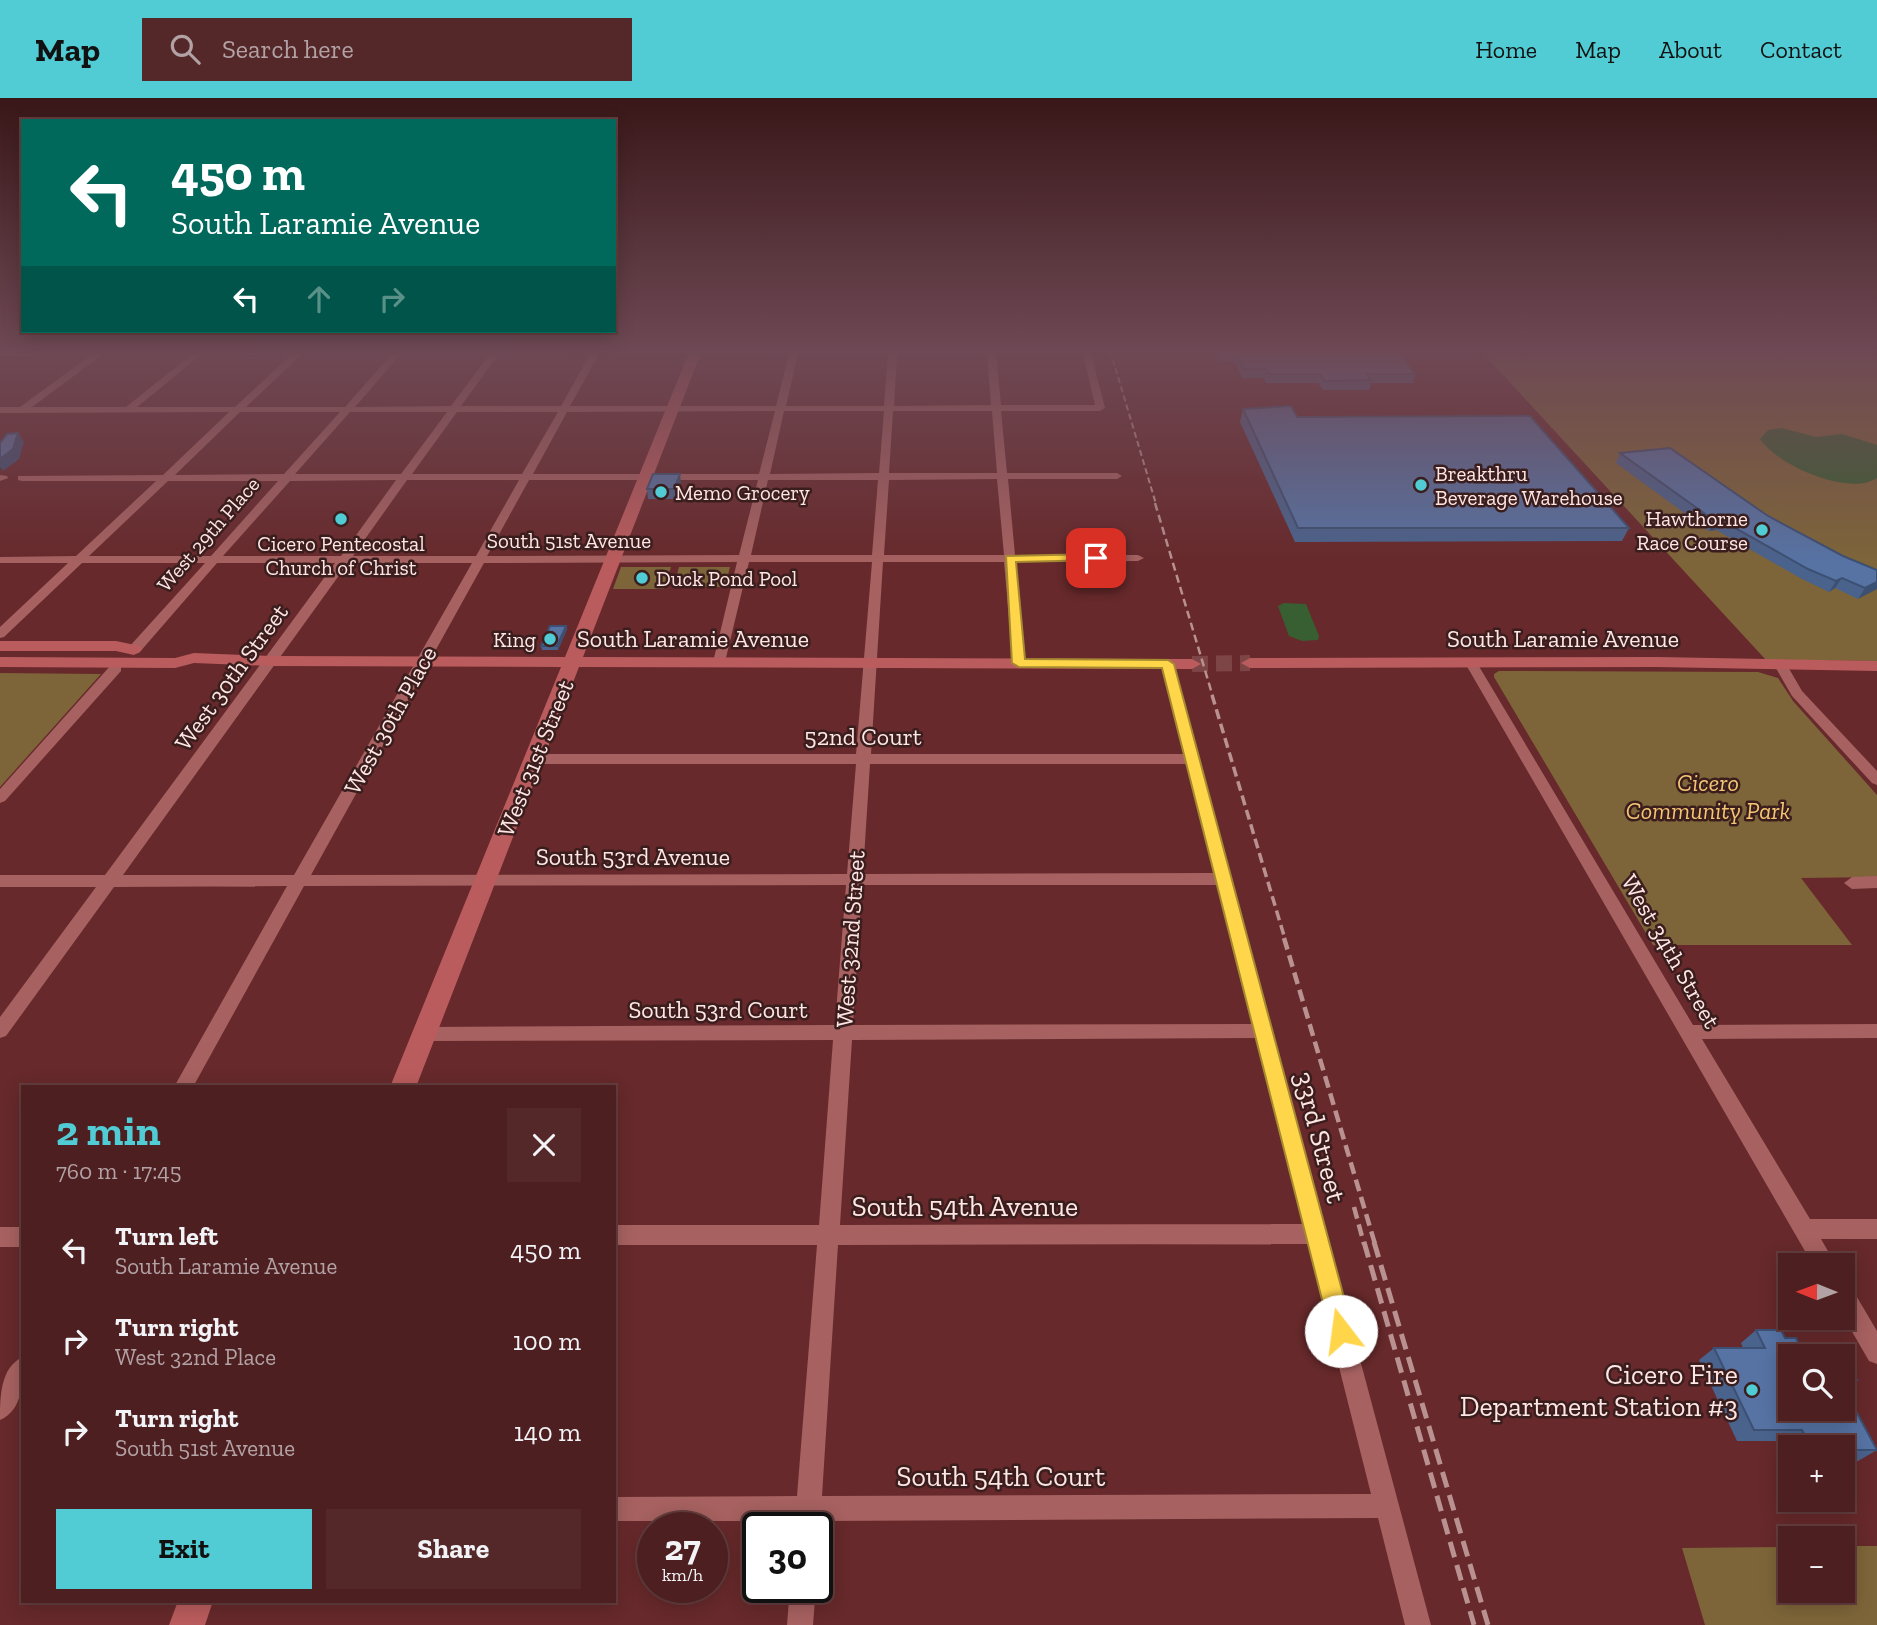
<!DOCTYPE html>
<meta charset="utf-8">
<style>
:root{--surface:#4d1f20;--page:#542729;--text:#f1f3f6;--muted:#b3a2a5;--line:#643d3e;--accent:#51ccd4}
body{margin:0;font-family:"Zilla Slab",serif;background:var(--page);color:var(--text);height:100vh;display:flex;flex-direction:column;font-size:26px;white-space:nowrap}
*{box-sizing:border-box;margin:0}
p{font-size:23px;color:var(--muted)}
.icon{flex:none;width:38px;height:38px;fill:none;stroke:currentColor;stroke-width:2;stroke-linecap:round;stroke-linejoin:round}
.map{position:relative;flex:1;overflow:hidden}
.drawer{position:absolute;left:21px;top:987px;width:595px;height:518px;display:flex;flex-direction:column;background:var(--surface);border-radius:0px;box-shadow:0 4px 18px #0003,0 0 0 2px var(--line)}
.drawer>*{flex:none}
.hud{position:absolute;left:21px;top:21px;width:595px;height:214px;border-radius:0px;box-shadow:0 4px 18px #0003,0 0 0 2px var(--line);background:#00695c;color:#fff;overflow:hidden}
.needle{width:46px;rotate:271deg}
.buttons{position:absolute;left:1778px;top:1155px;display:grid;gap:14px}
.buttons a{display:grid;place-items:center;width:77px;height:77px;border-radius:0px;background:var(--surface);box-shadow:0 4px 18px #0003,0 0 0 2px var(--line);font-size:35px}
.speed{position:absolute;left:637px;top:1414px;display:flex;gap:14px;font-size:35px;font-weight:700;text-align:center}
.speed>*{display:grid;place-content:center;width:91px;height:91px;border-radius:50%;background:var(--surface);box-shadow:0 4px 18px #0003,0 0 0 2px var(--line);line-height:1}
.speed small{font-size:18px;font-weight:400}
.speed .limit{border:4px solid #111;border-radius:10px;background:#fff;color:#111}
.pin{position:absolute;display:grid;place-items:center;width:60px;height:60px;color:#fff;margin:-30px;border-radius:14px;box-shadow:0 4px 10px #0006}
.me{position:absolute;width:77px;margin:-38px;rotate:345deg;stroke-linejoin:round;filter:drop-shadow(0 0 5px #0008)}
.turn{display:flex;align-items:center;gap:24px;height:147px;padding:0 35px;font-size:32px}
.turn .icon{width:91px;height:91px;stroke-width:2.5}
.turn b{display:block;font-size:49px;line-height:60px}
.lanes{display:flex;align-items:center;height:66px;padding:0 35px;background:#0003;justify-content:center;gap:35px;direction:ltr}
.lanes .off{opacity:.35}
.round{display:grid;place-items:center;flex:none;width:74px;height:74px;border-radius:0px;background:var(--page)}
.overview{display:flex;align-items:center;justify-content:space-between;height:119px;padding:0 35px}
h1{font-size:42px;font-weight:700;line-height:52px;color:var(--accent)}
.primary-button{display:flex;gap:14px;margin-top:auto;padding:14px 35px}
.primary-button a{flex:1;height:80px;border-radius:0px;background:var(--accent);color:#111;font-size:28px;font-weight:700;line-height:80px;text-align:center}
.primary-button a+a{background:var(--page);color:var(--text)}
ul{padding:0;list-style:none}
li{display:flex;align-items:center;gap:21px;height:91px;padding:0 35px}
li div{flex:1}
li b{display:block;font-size:26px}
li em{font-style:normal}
header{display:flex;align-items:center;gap:42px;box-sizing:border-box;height:98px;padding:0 35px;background:var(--accent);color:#111}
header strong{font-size:33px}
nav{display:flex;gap:38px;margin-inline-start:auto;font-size:24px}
.search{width:490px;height:63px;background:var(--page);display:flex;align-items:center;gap:18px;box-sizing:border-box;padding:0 24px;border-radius:0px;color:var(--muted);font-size:26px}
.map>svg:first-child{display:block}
.green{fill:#7e6539}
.water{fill:#385f31}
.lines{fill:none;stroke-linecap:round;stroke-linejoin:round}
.major-tunnel{stroke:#7e4547;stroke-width:16;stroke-dasharray:16 8;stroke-linecap:butt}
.minor{fill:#a66160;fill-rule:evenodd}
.major{fill:#ba5c5d;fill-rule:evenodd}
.rail-far4{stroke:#ba9191;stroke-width:2;stroke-dasharray:6 3.5;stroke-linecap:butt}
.rail-far3{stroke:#ba9191;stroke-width:2.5;stroke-dasharray:8 4.5;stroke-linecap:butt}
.rail-far2{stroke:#ba9191;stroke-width:3.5;stroke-dasharray:10 5;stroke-linecap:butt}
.rail-far1{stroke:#ba9191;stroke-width:4.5;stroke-dasharray:12 6;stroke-linecap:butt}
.rail{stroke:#ba9191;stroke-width:5;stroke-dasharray:16 8;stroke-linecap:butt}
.wall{fill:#4a638d}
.shaded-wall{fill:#3c5073}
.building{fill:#5673a4;stroke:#3c5073;stroke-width:2}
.route{fill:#ffd54a;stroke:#a68a30;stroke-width:2}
.poi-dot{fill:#51ccd4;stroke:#3a1d1d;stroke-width:2.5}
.labels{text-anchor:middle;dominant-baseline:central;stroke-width:5;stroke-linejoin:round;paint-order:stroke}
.far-poi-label{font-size:21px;fill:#fee6e4;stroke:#3a1d1d;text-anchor:start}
.far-street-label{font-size:21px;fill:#fee6e4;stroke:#3a1d1d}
.street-label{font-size:24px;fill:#fee6e4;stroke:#3a1d1d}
.park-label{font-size:24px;font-style:italic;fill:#f4c572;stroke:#3a1d1d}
.near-street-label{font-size:28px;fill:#fee6e4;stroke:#3a1d1d}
.near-poi-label{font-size:28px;fill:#fee6e4;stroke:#3a1d1d;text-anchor:end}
</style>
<header>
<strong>Map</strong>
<div class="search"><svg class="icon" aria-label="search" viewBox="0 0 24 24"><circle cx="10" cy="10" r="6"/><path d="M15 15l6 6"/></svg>Search here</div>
<nav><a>Home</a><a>Map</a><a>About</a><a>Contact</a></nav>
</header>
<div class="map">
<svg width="1877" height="1527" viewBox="0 0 1877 1527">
<rect width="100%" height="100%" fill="#67292b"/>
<!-- green -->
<g class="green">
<path d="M 1480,252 L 1877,252 L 1877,563 L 1766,562 Z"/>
<path d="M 621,469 L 671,469 L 664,491 L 613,491 Z"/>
<path d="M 679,469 L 730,469 L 725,489 L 685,489 L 687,483 L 675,483 Z"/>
<path d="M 1499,573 L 1758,574 L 1778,580 L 1793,603 L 1877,697 L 1877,779 L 1801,780 L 1852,847 L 1653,847 L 1494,579 L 1494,576 Z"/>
<path d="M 0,575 L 101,576 L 0,689 Z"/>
<path d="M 1843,1448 L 1877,1448 L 1877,1527 L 1705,1527 L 1682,1450 L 1790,1449 L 1790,1493 L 1843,1493 Z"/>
</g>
<!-- water -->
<g class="water">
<path d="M 1782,330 L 1816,339 L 1842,336 L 1877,347 L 1877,380 C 1849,399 1777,367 1760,341 L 1768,332 Z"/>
<path d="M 1284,505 L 1306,506 L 1319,538 L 1318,542 L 1302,543 L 1289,538 L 1278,508 Z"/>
</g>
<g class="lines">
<!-- major-tunnel -->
<path class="major-tunnel" d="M 1192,566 L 1250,565"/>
<!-- minor -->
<g class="minor">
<path d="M 0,252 L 1090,252 L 1105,310 L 1100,313 L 1001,313 L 1007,375 L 1117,375 L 1122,378 L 1117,381 L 1008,381 L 1015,457 L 1138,457 L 1144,460 L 1138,463 L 1016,464 L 1025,565 L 1019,569 L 1013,565 L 1004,464 L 883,464 L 871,656 L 1184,656 L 1162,566 L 1168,562 L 1174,566 L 1431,1527 L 1405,1527 L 1378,1420 L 820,1423 L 817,1436 L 817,1430 L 794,1430 L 795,1423 L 614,1423 L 614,1399 L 797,1398 L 817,1147 L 614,1147 L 614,1127 L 819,1127 L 833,942 L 424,943 L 418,941 L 415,936 L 418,931 L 424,929 L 835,927 L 846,787 L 304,788 L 193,989 L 174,989 L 287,788 L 114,789 L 6,938 L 0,940 L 0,919 L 96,789 L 0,789 L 0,777 L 105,777 L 335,465 L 217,465 L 139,555 L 134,556 L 128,552 L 129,549 L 205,465 L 82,465 L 4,539 L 0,540 L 0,529 L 68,465 L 0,465 L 0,459 L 76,458 L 156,383 L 22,383 L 18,382 L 18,378 L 163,377 L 229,314 L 0,315 L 0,309 L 20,309 L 91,257 L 0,258 ZM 590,256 L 561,308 L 461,308 L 498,257 ZM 599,256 L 789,256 L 776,308 L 570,308 ZM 798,256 L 888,256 L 884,308 L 786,308 ZM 897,256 L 987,256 L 991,307 L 894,308 ZM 996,256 L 1083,256 L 1095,307 L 1001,307 ZM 102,257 L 191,257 L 126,309 L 32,309 ZM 201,257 L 291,257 L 235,309 L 137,309 ZM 301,257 L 391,257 L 345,309 L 246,309 ZM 400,257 L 489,257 L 451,308 L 355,309 ZM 775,313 L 759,376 L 533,376 L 567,314 ZM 784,313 L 884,313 L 879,375 L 770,376 ZM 893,313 L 992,313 L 997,375 L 889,375 ZM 240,314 L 340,314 L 284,376 L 175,377 ZM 350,314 L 447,314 L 401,376 L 295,376 ZM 457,314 L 558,314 L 522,376 L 412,376 ZM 997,381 L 1004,457 L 884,457 L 889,382 ZM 396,382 L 341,458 L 223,458 L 290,383 ZM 407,382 L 519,382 L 476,458 L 353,458 ZM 529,382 L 758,382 L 739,457 L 487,458 ZM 768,382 L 878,382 L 872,457 L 751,457 ZM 168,383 L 278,383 L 211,458 L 89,458 ZM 737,464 L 713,564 L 719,568 L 725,564 L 749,464 L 872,464 L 856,656 L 534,656 L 527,661 L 534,666 L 856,666 L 847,776 L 311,777 L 484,465 ZM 348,465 L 472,465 L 294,777 L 123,777 ZM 870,666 L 1187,666 L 1214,775 L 863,776 ZM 862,787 L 1217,787 L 1253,926 L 853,927 ZM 1256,940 L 1303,1126 L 840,1127 L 852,942 ZM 1308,1146 L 1371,1396 L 822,1398 L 838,1147 Z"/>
<path d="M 0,377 L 7,378 L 8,380 L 0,383 Z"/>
<path d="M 1471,561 L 1477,565 L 1693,927 L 1877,926 L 1877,940 L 1702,941 L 1810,1121 L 1877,1121 L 1877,1141 L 1821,1141 L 1836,1167 L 1813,1167 L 1465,565 Z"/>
<path d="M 1779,561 L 1784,562 L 1802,593 L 1877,673 L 1877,687 L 1872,685 L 1792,598 L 1773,565 Z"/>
<path d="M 116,566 L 121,567 L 121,573 L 5,703 L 0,705 L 0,691 L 111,567 Z"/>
<path d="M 1877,778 L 1877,790 L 1852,791 L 1844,785 L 1852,779 Z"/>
<rect x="0" y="1129" width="23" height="20"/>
<path d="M 1843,1186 L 1851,1189 L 1877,1233 L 1877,1266 L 1869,1263 L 1843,1218 Z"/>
<path d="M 23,1259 C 23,1281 24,1312 0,1322 C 0,1300 0,1269 23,1259 Z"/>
<path d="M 790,1489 L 816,1489 L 813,1527 L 787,1527 Z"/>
</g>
<!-- major -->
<g class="major">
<path d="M 690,252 L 702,252 L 583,559 L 1192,561 L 1201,566 L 1192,571 L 579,569 L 416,989 L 390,989 L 561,569 L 270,568 L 194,565 L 175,570 L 0,569 L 0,559 L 175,560 L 194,555 L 270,558 L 565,559 Z"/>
<path d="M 0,543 L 116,543 L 140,548 L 142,552 L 134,557 L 116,553 L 0,553 Z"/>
<path d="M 1657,559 L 1877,563 L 1877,573 L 1657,569 L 1250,570 L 1241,565 L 1250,560 Z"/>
<path d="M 178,1503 L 213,1503 L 205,1527 L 169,1527 Z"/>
</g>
<!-- rail-far4 -->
<path class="rail-far4" d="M 1110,252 L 1156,406"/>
<!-- rail-far3 -->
<path class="rail-far3" d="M 1155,405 L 1213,599"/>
<!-- rail-far2 -->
<path class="rail-far2" d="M 1212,597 L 1285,841"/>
<!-- rail-far1 -->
<g class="rail-far1">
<path d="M 1284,840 L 1375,1146"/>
<path d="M 1354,1109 L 1364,1146"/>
</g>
<!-- rail -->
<g class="rail">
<path d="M 1364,1144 L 1474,1527"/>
<path d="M 1374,1144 L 1488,1527"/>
</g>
</g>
<!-- wall -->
<g class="wall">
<path d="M 1215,252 L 1397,252 L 1415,276 L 1413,285 L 1371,285 L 1369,292 L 1323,292 L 1318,285 L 1266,285 L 1264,280 L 1242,280 L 1234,263 L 1220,263 Z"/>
<path d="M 1243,311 L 1297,319 L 1629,430 L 1622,443 L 1295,444 L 1240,324 Z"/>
<path d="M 1620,355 L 1768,418 L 1843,458 L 1877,472 L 1858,501 L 1835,490 L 1829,494 L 1802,481 L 1716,432 L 1709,433 L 1616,365 Z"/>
<path d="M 681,386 L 676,401 L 648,401 L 647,391 Z"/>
<path d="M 566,528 L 567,531 L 558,552 L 542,552 L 541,548 Z"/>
<path d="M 1756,1232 L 1781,1232 L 1785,1240 L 1796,1240 L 1799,1246 L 1836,1246 L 1857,1282 L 1843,1291 L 1843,1258 L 1790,1258 L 1790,1311 L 1843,1311 L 1843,1302 L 1850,1302 L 1877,1352 L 1858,1363 L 1843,1363 L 1843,1349 L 1790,1349 L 1790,1353 L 1785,1343 L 1737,1343 L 1699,1262 L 1714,1250 L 1743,1250 L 1741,1245 Z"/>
</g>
<!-- shaded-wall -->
<g class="shaded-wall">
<path d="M 18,335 L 24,344 L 19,361 L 3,373 L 0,369 L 0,361 Z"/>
<path d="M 680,376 L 681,386 L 676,401 L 674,391 Z"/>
<path d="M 1721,422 L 1716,432 L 1709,433 L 1715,423 Z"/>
<path d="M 1842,480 L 1835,490 L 1829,494 L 1836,483 Z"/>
<path d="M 1877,484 L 1877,491 L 1858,501 L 1865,490 Z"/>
<path d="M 566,528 L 567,531 L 558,552 L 557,548 Z"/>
</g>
<!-- building -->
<g class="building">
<path d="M 1220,252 L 1397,252 L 1415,276 L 1366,276 L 1371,282 L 1325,283 L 1320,276 L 1268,276 L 1266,271 L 1244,271 L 1236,254 L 1221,254 Z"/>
<path d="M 1291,308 L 1297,319 L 1530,318 L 1629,430 L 1298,430 L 1243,311 Z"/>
<path d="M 18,335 L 13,351 L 0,361 L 0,344 L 1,344 L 7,336 Z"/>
<path d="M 1670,350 L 1768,418 L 1843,458 L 1877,472 L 1877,484 L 1865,490 L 1842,480 L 1836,483 L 1808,471 L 1721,422 L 1715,423 L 1620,355 Z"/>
<path d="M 653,376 L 680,376 L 674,391 L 647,391 Z"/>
<path d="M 550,528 L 566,528 L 557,548 L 541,548 Z"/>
<path d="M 1756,1232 L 1781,1232 L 1785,1240 L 1796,1240 L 1799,1246 L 1836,1246 L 1857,1282 L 1843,1282 L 1843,1258 L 1790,1258 L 1790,1311 L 1843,1311 L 1843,1302 L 1850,1302 L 1877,1352 L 1843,1352 L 1843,1349 L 1811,1349 L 1802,1332 L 1754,1332 L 1714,1250 L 1765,1250 Z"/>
</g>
<!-- sky -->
<linearGradient id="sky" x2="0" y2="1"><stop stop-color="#391718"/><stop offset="0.54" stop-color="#6e4955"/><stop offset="1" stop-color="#6e4955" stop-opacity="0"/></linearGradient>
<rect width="1877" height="466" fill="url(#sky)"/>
<!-- route -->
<path class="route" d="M 1096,456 L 1100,457 L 1100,462 L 1016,464 L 1025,561 L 1168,562 L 1174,566 L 1353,1233 L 1349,1241 L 1341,1244 L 1333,1241 L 1330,1233 L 1162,570 L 1019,569 L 1012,565 L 1006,458 Z"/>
<!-- markers -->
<g class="poi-dot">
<circle cx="1421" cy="387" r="7"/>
<circle cx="661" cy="394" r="7"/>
<circle cx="341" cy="421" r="7"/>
<circle cx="1762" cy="432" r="7"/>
<circle cx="642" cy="480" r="7"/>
<circle cx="550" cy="541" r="7"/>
<circle cx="1752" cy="1292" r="7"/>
</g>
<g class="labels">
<!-- far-poi labels -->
<g class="far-poi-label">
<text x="1435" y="375">Breakthru<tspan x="1435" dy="24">Beverage Warehouse</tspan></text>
<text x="675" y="394">Memo Grocery</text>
<text x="1748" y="420" text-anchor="end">Hawthorne<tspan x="1748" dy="24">Race Course</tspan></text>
<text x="341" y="445" text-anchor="middle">Cicero Pentecostal<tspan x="341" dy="24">Church of Christ</tspan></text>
<text x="656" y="480">Duck Pond Pool</text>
<text x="536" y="541" text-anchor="end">King</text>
</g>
<!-- far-street labels -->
<g class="far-street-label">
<text transform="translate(208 436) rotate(-49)">West 29th Place</text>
<text x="569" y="442">South 51st Avenue</text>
</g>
<!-- street labels -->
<g class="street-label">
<text x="693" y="540">South Laramie Avenue</text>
<text x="1563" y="540">South Laramie Avenue</text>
<text transform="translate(231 579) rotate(-54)">West 30th Street</text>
<text transform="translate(390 622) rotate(-61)">West 30th Place</text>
<text x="863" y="638">52nd Court</text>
<text transform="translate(535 660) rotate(-68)">West 31st Street</text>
<text x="633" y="758">South 53rd Avenue</text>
<text transform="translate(850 841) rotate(-86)">West 32nd Street</text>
<text transform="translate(1671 853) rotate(60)">West 34th Street</text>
<text x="718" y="911">South 53rd Court</text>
</g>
<!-- park labels -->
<g class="park-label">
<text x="1708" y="684">Cicero<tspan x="1708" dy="28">Community Park</tspan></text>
</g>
<!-- near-street labels -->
<g class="near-street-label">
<text transform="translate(1320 1039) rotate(75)">33rd Street</text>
<text x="965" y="1108">South 54th Avenue</text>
<text x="1001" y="1378">South 54th Court</text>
</g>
<!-- near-poi labels -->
<g class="near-poi-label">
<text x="1738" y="1276">Cicero Fire<tspan x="1738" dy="32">Department Station #3</tspan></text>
</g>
</g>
</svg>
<div class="buttons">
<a><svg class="needle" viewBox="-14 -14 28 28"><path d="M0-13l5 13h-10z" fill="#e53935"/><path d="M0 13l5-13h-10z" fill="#b3a2a5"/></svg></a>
<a><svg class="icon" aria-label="search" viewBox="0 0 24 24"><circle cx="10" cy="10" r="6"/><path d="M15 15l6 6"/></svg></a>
<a>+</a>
<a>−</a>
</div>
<div class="speed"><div>27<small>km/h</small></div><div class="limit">30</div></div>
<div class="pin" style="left:1096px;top:460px;background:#d93025"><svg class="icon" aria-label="arrive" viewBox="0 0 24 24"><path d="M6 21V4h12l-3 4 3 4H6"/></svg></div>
<svg class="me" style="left:1341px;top:1233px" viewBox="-20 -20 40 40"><circle r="19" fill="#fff"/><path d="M0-13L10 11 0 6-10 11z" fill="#ffd54a"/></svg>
<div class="hud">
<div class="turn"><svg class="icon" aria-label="left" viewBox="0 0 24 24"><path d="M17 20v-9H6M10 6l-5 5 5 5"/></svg><div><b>450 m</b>South Laramie Avenue</div></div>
<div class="lanes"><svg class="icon" aria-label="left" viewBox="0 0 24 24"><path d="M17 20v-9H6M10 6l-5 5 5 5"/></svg><svg class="icon off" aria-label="ahead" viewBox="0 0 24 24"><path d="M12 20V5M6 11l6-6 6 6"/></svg><svg class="icon off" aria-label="right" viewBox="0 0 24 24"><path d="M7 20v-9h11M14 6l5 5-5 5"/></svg></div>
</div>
<section class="drawer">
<div class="overview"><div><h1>2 min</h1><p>760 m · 17:45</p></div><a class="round"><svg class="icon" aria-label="close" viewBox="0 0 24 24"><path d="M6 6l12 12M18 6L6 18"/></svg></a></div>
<ul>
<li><svg class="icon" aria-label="left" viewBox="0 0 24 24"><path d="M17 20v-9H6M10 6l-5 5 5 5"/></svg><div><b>Turn left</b><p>South Laramie Avenue</p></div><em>450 m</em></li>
<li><svg class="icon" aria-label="right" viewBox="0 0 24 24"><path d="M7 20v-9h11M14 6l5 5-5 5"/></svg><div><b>Turn right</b><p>West 32nd Place</p></div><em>100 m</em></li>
<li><svg class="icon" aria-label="right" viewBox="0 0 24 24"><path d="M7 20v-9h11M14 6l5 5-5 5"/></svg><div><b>Turn right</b><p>South 51st Avenue</p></div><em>140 m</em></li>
</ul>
<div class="primary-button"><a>Exit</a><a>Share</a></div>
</section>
</div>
